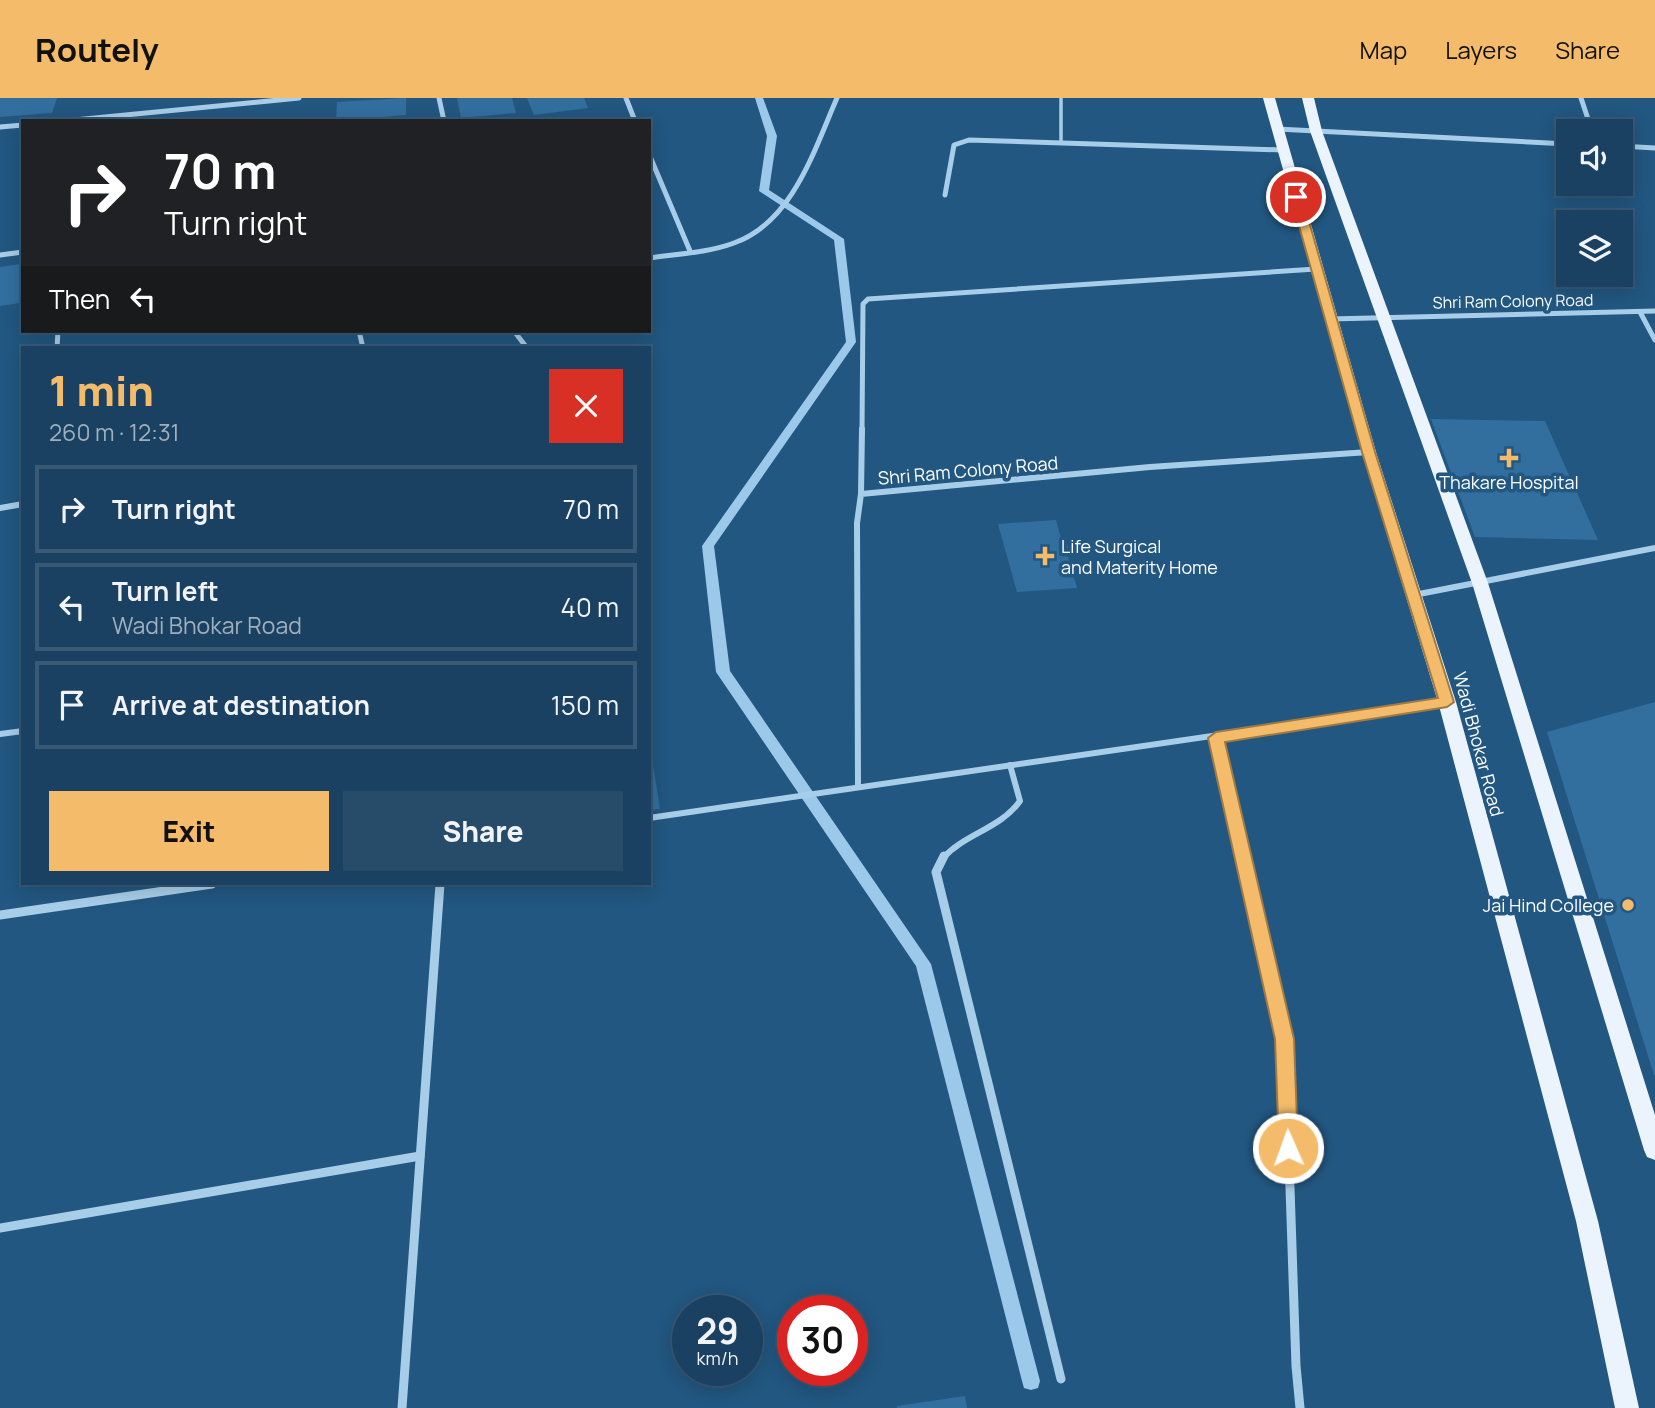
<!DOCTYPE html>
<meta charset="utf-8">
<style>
:root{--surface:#1a4161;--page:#274c6a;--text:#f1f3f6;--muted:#9fafbd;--line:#385a76;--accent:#f4bc6a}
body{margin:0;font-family:Manrope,sans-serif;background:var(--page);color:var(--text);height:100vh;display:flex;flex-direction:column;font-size:26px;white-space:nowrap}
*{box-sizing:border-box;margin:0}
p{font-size:23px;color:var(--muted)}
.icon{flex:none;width:38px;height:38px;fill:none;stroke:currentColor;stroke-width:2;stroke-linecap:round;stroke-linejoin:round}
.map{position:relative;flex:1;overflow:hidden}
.side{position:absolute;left:21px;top:248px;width:630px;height:539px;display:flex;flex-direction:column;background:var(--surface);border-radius:0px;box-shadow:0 4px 18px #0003,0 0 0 2px var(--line)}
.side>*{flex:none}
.guide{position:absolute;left:21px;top:21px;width:630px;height:214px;border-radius:0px;box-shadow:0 4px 18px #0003,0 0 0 2px var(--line);background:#202124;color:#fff;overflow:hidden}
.tools{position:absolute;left:1556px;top:21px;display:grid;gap:14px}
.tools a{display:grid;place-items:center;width:77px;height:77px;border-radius:0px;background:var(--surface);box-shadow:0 4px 18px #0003,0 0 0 2px var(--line);font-size:35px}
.speed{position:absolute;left:672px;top:1197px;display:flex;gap:14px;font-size:35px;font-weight:700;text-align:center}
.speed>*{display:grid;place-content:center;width:91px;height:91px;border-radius:50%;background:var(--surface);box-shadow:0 4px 18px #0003,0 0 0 2px var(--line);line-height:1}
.speed small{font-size:18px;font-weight:400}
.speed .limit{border:10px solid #d22;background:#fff;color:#111}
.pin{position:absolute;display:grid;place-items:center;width:60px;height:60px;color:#fff;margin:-30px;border:4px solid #fff;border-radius:50%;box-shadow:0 2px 7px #0007}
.me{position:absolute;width:77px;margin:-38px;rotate:358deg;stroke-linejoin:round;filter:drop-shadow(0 0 5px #0008)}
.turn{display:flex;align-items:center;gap:24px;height:147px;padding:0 28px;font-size:32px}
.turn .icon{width:91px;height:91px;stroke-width:2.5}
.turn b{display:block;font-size:49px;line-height:60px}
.then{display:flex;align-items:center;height:66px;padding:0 28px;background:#0003;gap:14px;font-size:26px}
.round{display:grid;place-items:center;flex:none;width:74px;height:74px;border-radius:0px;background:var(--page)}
.overview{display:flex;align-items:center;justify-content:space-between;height:119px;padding:0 28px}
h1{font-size:42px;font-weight:800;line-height:52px;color:var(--accent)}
.button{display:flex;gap:14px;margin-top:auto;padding:14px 28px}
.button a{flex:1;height:80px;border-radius:0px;background:var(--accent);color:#111;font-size:28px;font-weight:800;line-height:80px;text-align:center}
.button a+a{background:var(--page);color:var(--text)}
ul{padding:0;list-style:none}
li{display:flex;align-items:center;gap:21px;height:88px;margin:0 14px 10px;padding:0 14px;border:4px solid var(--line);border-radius:0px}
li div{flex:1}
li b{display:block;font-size:26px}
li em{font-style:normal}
header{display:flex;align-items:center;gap:42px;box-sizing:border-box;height:98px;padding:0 35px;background:var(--accent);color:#111}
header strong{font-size:33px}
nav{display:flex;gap:38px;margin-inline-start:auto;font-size:24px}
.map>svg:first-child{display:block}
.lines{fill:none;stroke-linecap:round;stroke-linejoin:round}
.stream{fill:#9cc9e9;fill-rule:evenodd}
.building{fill:#326f9f}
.service{stroke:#a8cde8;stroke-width:3.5}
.minor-far2{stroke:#a8cde8;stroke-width:5}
.minor-far1{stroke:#a8cde8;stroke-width:6}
.minor{stroke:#a8cde8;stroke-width:9}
.primary{fill:#ebf4fd;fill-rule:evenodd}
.route{fill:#f4bc6a;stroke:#9f7a45;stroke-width:2}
.poi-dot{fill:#f4bc6a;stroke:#225781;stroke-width:2.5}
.labels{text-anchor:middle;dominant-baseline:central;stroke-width:7;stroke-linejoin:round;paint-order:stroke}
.far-street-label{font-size:16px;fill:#fff;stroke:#225781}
.street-label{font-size:18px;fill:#fff;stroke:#225781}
.poi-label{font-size:18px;fill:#fff;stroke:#225781}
</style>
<header>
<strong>Routely</strong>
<nav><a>Map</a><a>Layers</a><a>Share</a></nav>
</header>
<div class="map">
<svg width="1655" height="1310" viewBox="0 0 1655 1310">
<rect width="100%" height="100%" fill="#225781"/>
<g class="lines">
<!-- stream -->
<path class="stream" d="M 755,0 L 763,0 L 777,38 L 769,92 L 844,141 L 856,244 L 714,448 L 730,573 L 931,866 L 1040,1283 L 1038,1290 L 1031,1292 L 1024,1290 L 1022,1283 L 916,868 L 716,574 L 702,448 L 846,244 L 834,142 L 759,93 L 767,38 Z"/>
</g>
<!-- building -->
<g class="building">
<path d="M 0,0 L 57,0 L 52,15 L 0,19 Z"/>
<path d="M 406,0 L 406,17 L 336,23 L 337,4 Z"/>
<path d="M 457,0 L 512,0 L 516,15 L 461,20 Z"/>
<path d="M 527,0 L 584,0 L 588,10 L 534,17 Z"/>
<path d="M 20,166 L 20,205 L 0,208 L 0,169 Z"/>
<path d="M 1431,321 L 1545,323 L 1598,442 L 1475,439 Z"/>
<path d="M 1056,422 L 1063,448 L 1082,446 L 1086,457 L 1068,458 L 1077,490 L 1017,494 L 998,426 Z"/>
<path d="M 1655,604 L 1655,977 L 1654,977 L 1547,634 Z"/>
<path d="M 649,642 L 660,711 L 649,712 Z"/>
<path d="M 965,1298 L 967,1310 L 897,1310 L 897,1308 Z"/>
</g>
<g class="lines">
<!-- service -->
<path class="service" d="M 1061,0 L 1061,45"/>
<!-- minor-far2 -->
<g class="minor-far2">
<path d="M 439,0 L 444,23"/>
<path d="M 626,0 L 635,23"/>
<path d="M 1581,0 L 1592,33"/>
<path d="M 64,23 L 299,0"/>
<path d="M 0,29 L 23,27"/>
<path d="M 1277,31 L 1568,46"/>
<path d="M 1620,48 L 1655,50"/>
<path d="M 649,56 L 690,153"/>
<path d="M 945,97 L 954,47 L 969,42 L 1283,52"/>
<path d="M 0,157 L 23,154"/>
<path d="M 649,160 C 677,156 707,155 734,145 C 793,124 814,52 837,0"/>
<path d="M 1640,214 L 1655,242"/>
<path d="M 1330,221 L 1655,213"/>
<path d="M 359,233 L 363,250"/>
<path d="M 514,233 L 527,250"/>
<path d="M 57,250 L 58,233"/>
<path d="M 862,333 L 863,206 L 868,201 L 1316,171"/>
</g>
<!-- minor-far1 -->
<g class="minor-far1">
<path d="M 861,396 L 862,331"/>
<path d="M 0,410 L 23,406"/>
<path d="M 1414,497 L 1655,450"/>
<path d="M 0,636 L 23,633"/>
<path d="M 1216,640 L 1244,760"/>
<path d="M 858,689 L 857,425 L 861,396 L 1150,369 L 1369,354"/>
<path d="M 649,720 L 1445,604"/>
<path d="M 943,760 C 966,735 1000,731 1020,703 L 1010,667"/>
</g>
<!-- minor -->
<g class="minor">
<path d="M 944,758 L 936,774 L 1061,1281"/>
<path d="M 1243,758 L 1285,941 L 1296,1268 L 1300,1310"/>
<path d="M 0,817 L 212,786"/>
<path d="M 0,1130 L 420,1058"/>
<path d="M 402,1310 L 440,786"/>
</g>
<!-- primary -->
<g class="primary">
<path d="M 1263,0 L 1275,0 L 1376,354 L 1456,604 L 1598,1123 L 1639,1310 L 1615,1310 L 1576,1123 L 1438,604 L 1362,354 Z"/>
<path d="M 1302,0 L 1314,0 L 1322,33 L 1488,485 L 1655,1017 L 1655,1062 L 1647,1059 L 1644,1052 L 1472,485 L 1310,33 Z"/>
</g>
</g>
<!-- route -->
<path class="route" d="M 1296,96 L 1302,99 L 1375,354 L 1454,604 L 1447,609 L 1225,644 L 1294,941 L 1298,1050 L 1295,1056 L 1288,1058 L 1281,1056 L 1279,1050 L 1275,941 L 1208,640 L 1216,634 L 1438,600 L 1362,354 L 1291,99 Z"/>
<!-- markers -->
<g class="poi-dot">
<path d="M1505.5 349.5h7v7h7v7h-7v7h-7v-7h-7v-7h7z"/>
<path d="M1041.5 447.5h7v7h7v7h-7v7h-7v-7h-7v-7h7z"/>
<circle cx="1628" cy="807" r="7"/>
</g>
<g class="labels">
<!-- far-street labels -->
<g class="far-street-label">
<text transform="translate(1513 203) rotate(-1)">Shri Ram Colony Road</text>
</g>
<!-- street labels -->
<g class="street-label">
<text transform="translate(968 372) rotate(-5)">Shri Ram Colony Road</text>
<text transform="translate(1479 646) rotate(75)">Wadi Bhokar Road</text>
</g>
<!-- poi labels -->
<g class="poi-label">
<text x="1509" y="384">Thakare Hospital</text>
<text x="1061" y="448" text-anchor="start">Life Surgical<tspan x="1061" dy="21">and Materity Home</tspan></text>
<text x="1614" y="807" text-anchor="end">Jai Hind College</text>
</g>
</g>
</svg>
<div class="tools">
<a><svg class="icon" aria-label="sound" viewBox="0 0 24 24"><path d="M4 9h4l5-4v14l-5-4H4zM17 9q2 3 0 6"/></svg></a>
<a><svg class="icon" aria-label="layers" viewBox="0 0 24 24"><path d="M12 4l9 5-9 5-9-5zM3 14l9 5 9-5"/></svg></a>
</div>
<div class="speed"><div>29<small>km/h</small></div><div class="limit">30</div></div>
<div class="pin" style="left:1296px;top:99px;background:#d93025"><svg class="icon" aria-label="arrive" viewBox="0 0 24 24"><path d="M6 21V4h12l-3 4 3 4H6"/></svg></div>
<svg class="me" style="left:1288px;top:1050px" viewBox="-20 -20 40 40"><circle r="17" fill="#f4bc6a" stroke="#fff" stroke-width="3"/><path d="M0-11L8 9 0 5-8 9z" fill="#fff"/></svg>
<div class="guide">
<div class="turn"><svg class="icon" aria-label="right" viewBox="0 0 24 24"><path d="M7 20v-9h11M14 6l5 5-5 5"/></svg><div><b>70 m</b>Turn right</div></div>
<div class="then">Then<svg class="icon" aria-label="left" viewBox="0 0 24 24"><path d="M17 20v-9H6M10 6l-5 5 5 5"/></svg></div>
</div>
<section class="side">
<div class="overview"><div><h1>1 min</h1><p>260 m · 12:31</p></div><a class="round" style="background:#d93025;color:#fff"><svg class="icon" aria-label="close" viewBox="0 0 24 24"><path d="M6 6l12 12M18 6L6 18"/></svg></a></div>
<ul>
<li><svg class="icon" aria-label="right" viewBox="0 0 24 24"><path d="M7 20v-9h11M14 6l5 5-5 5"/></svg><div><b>Turn right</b></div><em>70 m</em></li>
<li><svg class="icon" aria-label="left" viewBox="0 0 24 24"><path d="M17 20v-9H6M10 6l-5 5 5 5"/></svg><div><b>Turn left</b><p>Wadi Bhokar Road</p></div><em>40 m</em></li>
<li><svg class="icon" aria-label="arrive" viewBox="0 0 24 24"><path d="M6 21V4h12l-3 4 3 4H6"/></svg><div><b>Arrive at destination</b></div><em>150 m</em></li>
</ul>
<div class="button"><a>Exit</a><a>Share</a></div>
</section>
</div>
